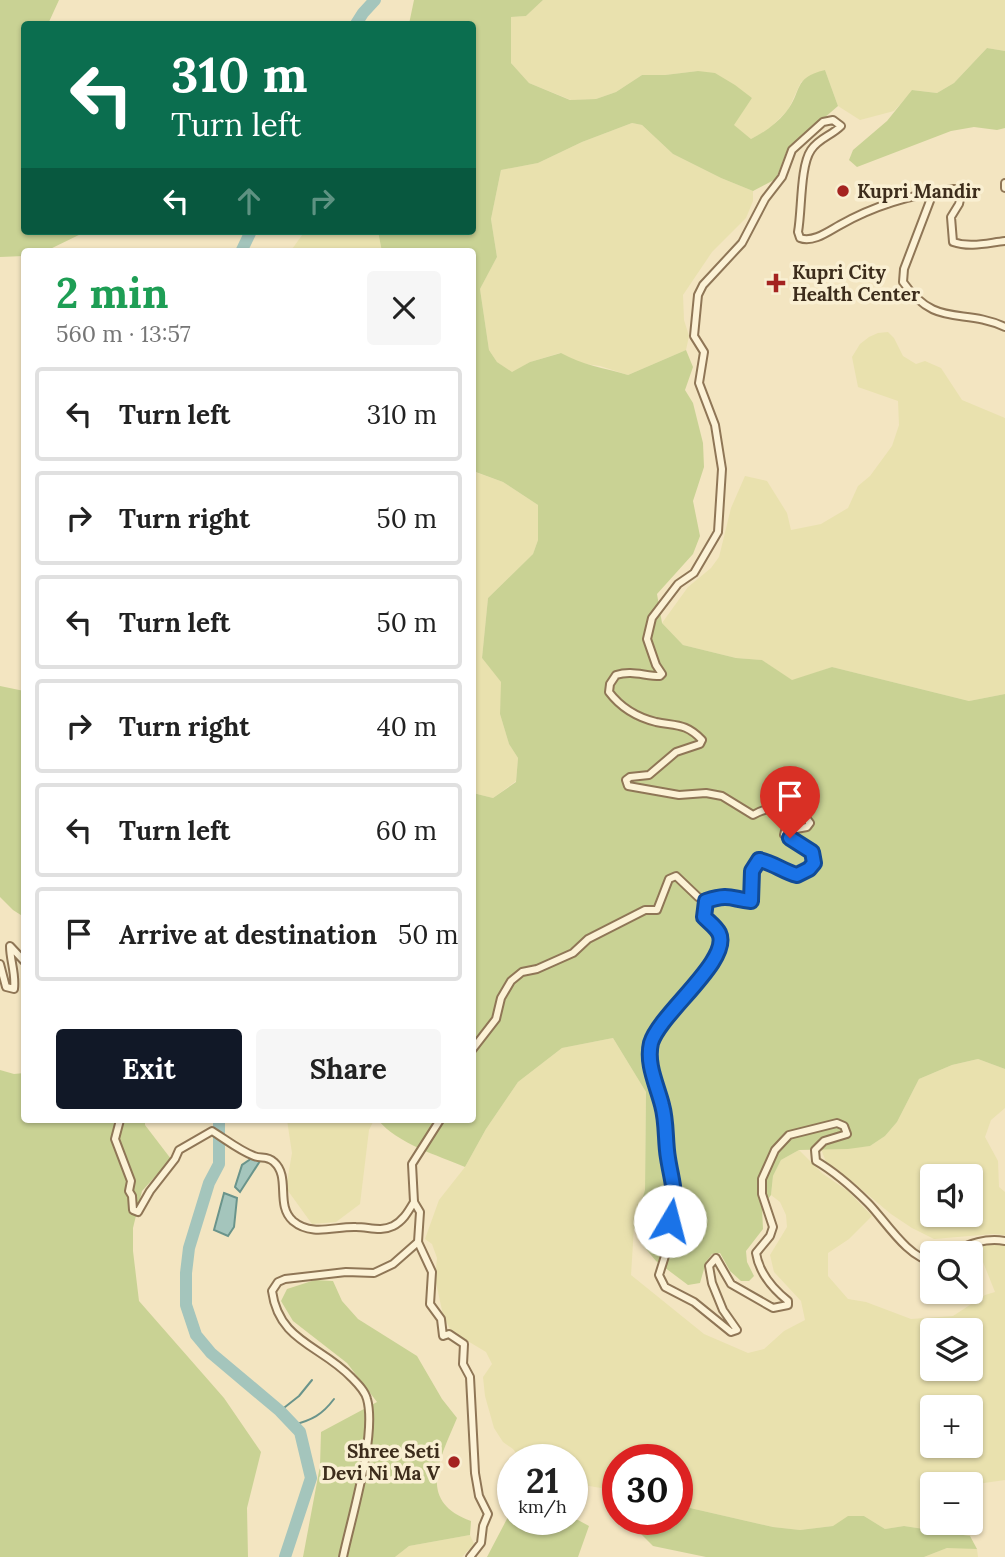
<!DOCTYPE html>
<meta charset="utf-8">
<style>
:root{--surface:#fff;--page:#f6f6f6;--text:#222;--muted:#767676;--line:#e0e0e0;--accent:#111827}
body{margin:0;font-family:Lora,serif;background:var(--page);color:var(--text);height:100vh;display:flex;flex-direction:column;font-size:26px;white-space:nowrap}
*{box-sizing:border-box;margin:0}
p{font-size:23px;color:var(--muted)}
.icon{flex:none;width:38px;height:38px;fill:none;stroke:currentColor;stroke-width:2;stroke-linecap:round;stroke-linejoin:round}
.map{position:relative;flex:1;overflow:hidden}
.panel{position:absolute;left:21px;top:248px;width:455px;height:875px;display:flex;flex-direction:column;background:var(--surface);border-radius:7px;box-shadow:0 2px 5px #0004}
.panel>*{flex:none}
.top-card{position:absolute;left:21px;top:21px;width:455px;height:214px;border-radius:7px;box-shadow:0 2px 5px #0004;background:#0b6e4f;color:#fff;overflow:hidden}
.tools{position:absolute;left:920px;top:1164px;display:grid;gap:14px}
.tools a{display:grid;place-items:center;width:63px;height:63px;border-radius:7px;background:var(--surface);box-shadow:0 2px 5px #0004;font-size:35px}
.speed{position:absolute;left:497px;top:1444px;display:flex;gap:14px;font-size:35px;font-weight:700;text-align:center}
.speed>*{display:grid;place-content:center;width:91px;height:91px;border-radius:50%;background:var(--surface);box-shadow:0 2px 5px #0004;line-height:1}
.speed small{font-size:18px;font-weight:400}
.speed .limit{border:10px solid #d22;background:#fff;color:#111}
.pin{position:absolute;display:grid;place-items:center;width:60px;height:60px;color:#fff;margin:-72px -30px;border-radius:50% 50% 50% 0;rotate:-45deg;box-shadow:0 0 7px #0007}
.pin .icon{rotate:45deg}
.me{position:absolute;width:77px;margin:-38px;rotate:8deg;stroke-linejoin:round;filter:drop-shadow(0 0 5px #0008)}
.turn{display:flex;align-items:center;gap:24px;height:147px;padding:0 35px;font-size:32px}
.turn .icon{width:91px;height:91px;stroke-width:2.5}
.turn b{display:block;font-size:49px;line-height:60px}
.lanes{display:flex;align-items:center;height:66px;padding:0 35px;background:#0003;justify-content:center;gap:35px;direction:ltr}
.lanes .off{opacity:.35}
.round{display:grid;place-items:center;flex:none;width:74px;height:74px;border-radius:7px;background:var(--page)}
.overview{display:flex;align-items:center;justify-content:space-between;height:119px;padding:0 35px}
h1{font-size:42px;font-weight:700;line-height:52px;color:#1e9e55}
.action{display:flex;gap:14px;margin-top:auto;padding:14px 35px}
.action a{flex:1;height:80px;border-radius:7px;background:var(--accent);color:#fff;font-size:28px;font-weight:700;line-height:80px;text-align:center}
.action a+a{background:var(--page);color:var(--text)}
ul{padding:0;list-style:none}
li{display:flex;align-items:center;gap:21px;height:94px;margin:0 14px 10px;padding:0 21px;border:4px solid var(--line);border-radius:7px}
li div{flex:1}
li b{display:block;font-size:26px}
li em{font-style:normal}
.map>svg:first-child{display:block}
.farmland{fill:#e9e1ae;fill-rule:evenodd}
.green{fill:#c9d294}
.water{fill:#a4c5bc;stroke:#6a948b;stroke-width:2}
.lines{fill:none;stroke-linecap:round;stroke-linejoin:round}
.stream{stroke:#6a948b;stroke-width:2}
.river{stroke:#a4c5bc;stroke-width:12}
.minor-casing{stroke:#8f7656;stroke-width:10}
.minor{stroke:#fcf2d6;stroke-width:6}
.route-casing{stroke:#114b97;stroke-width:18}
.route{stroke:#1a73e8;stroke-width:12}
.poi-dot{fill:#a42320;stroke:#f9efd2;stroke-width:2.5}
.labels{text-anchor:middle;dominant-baseline:central;stroke-width:7;stroke-linejoin:round;paint-order:stroke}
.poi-label{font-size:19px;font-weight:bold;fill:#3d2d1c;stroke:#f9efd2;text-anchor:start}
</style>
<div class="map">
<svg width="1005" height="1557" viewBox="0 0 1005 1557">
<rect width="100%" height="100%" fill="#f3e5c1"/>
<!-- farmland -->
<g class="farmland">
<path d="M 543,0 L 1005,0 L 1005,51 L 987,48 L 954,83 L 937,93 L 913,90 L 894,111 L 860,120 L 838,106 L 825,70 L 801,82 L 788,110 L 768,130 L 751,139 L 733,125 L 752,98 L 698,71 L 665,75 L 642,75 L 616,92 L 596,99 L 571,100 L 529,83 L 511,63 L 511,17 L 526,16 Z"/>
<path d="M 632,123 L 642,125 L 673,154 L 721,178 L 753,191 L 753,201 L 746,218 L 712,252 L 683,295 L 684,320 L 689,336 L 686,350 L 628,375 L 600,366 L 578,363 L 560,353 L 530,362 L 512,373 L 497,362 L 489,350 L 480,289 L 497,257 L 491,219 L 501,170 L 538,163 L 582,142 Z"/>
<path d="M 305,231 L 378,231 L 382,252 L 290,252 Z"/>
<path d="M 888,332 L 894,338 L 903,356 L 916,364 L 925,361 L 941,368 L 962,400 L 1005,418 L 1005,694 L 969,701 L 832,667 L 792,681 L 762,660 L 736,658 L 683,645 L 662,623 L 688,587 L 711,568 L 719,557 L 731,508 L 745,476 L 767,481 L 787,513 L 791,530 L 821,524 L 848,508 L 858,486 L 870,476 L 892,446 L 899,425 L 898,401 L 858,387 L 852,357 L 860,344 L 869,337 L 878,333 Z"/>
<path d="M 472,471 L 503,482 L 538,505 L 538,540 L 533,554 L 488,598 L 482,658 L 502,683 L 500,714 L 509,744 L 518,758 L 516,781 L 493,798 L 473,793 Z"/>
<path d="M 613,1038 L 646,1092 L 645,1191 L 634,1227 L 631,1275 L 704,1334 L 748,1353 L 764,1349 L 784,1331 L 805,1320 L 801,1301 L 774,1272 L 770,1255 L 787,1227 L 786,1215 L 780,1202 L 771,1195 L 773,1176 L 781,1160 L 799,1150 L 823,1174 L 848,1191 L 872,1216 L 849,1239 L 828,1253 L 828,1276 L 848,1299 L 866,1302 L 911,1319 L 953,1316 L 985,1295 L 995,1292 L 977,1247 L 998,1243 L 1005,1245 L 1005,1480 L 977,1484 L 975,1525 L 970,1536 L 904,1526 L 885,1529 L 864,1516 L 833,1526 L 800,1530 L 773,1527 L 677,1505 L 677,1460 L 618,1460 L 618,1491 L 572,1483 L 572,1460 L 521,1459 L 513,1449 L 503,1442 L 494,1428 L 485,1396 L 483,1377 L 492,1364 L 486,1352 L 451,1331 L 443,1315 L 435,1278 L 437,1258 L 432,1244 L 425,1239 L 439,1200 L 465,1167 L 486,1129 L 518,1082 L 562,1048 ZM 933,1330 L 971,1330 L 971,1368 L 933,1368 ZM 933,1407 L 971,1407 L 971,1446 L 933,1446 ZM 933,1484 L 971,1484 L 971,1522 L 933,1522 Z"/>
<path d="M 978,1059 L 1005,1069 L 1005,1108 L 991,1120 L 985,1137 L 998,1161 L 999,1187 L 1005,1192 L 1005,1235 L 993,1234 L 934,1239 L 912,1228 L 891,1214 L 837,1169 L 826,1162 L 821,1149 L 870,1146 L 885,1136 L 897,1122 L 919,1079 L 952,1065 ZM 933,1176 L 971,1176 L 971,1214 L 933,1214 Z"/>
<path d="M 287,1120 L 374,1120 L 369,1130 L 360,1204 L 336,1222 L 312,1224 L 286,1188 L 292,1153 Z"/>
<path d="M 470,1535 L 474,1544 L 462,1557 L 395,1557 L 409,1546 Z"/>
<path d="M 960,1547 L 977,1549 L 978,1557 L 924,1557 L 947,1548 Z"/>
</g>
<!-- green -->
<g class="green">
<path d="M 0,0 L 59,0 L 48,24 L 24,24 L 24,231 L 87,231 L 44,252 L 24,252 L 24,256 L 0,257 Z"/>
<path d="M 414,0 L 543,0 L 526,16 L 511,17 L 511,63 L 529,83 L 570,100 L 596,99 L 616,92 L 642,75 L 665,75 L 698,71 L 715,73 L 735,85 L 752,98 L 734,125 L 751,139 C 765,132 776,124 786,112 C 803,91 792,78 825,70 L 838,106 L 787,150 L 776,179 L 753,191 L 721,178 L 673,154 L 642,125 L 632,123 L 582,142 L 538,163 L 501,170 L 491,219 L 497,257 L 480,289 L 489,350 L 497,362 L 512,372 L 530,362 L 561,353 C 582,365 605,368 628,375 L 686,350 L 693,367 L 685,390 L 693,403 L 703,443 L 704,467 L 693,501 L 700,536 L 693,554 L 657,594 L 662,623 L 683,645 L 736,658 L 762,660 L 792,680 L 832,667 L 969,701 L 1005,694 L 1005,1069 L 978,1059 L 952,1065 L 919,1079 L 897,1122 L 885,1136 L 870,1146 L 848,1149 L 799,1150 L 781,1160 L 773,1176 L 771,1195 L 762,1207 L 763,1229 L 746,1251 L 747,1262 L 754,1276 L 749,1281 L 741,1281 L 730,1271 L 720,1253 L 712,1254 L 706,1262 L 700,1283 L 688,1285 L 656,1261 L 642,1244 L 634,1227 L 645,1190 L 646,1092 L 613,1038 L 562,1048 L 518,1082 L 486,1129 L 465,1167 C 437,1155 398,1144 378,1120 L 472,1120 L 473,793 L 493,798 L 516,782 L 518,758 L 509,744 L 500,714 L 501,682 L 482,658 L 488,598 L 533,554 L 538,540 L 538,505 L 503,482 L 473,471 L 472,252 L 382,252 L 378,231 L 472,231 L 472,24 L 409,24 Z"/>
<path d="M 987,48 L 1005,51 L 1005,128 L 997,130 L 974,127 L 951,131 L 857,167 L 849,160 L 853,150 L 887,121 L 912,90 L 937,93 L 954,83 Z"/>
<path d="M 0,686 L 24,691 L 24,917 L 13,910 L 0,897 Z"/>
<path d="M 0,1070 L 14,1074 L 24,1073 L 24,1120 L 145,1120 L 145,1125 L 171,1159 L 142,1191 L 133,1228 L 133,1251 L 139,1301 L 224,1398 L 261,1452 L 247,1508 L 248,1557 L 0,1557 Z"/>
<path d="M 315,1280 L 333,1281 L 342,1301 L 358,1319 L 417,1356 L 442,1399 L 457,1418 C 441,1457 415,1501 471,1521 L 470,1535 L 409,1546 L 395,1557 L 303,1557 L 320,1466 L 321,1432 L 377,1402 L 347,1363 L 293,1321 L 281,1301 L 287,1289 Z"/>
<path d="M 677,1505 L 773,1527 L 800,1530 L 833,1526 L 848,1516 L 864,1516 L 885,1529 L 904,1526 L 970,1536 L 977,1549 L 947,1548 L 924,1557 L 706,1557 L 653,1546 L 626,1519 L 677,1519 Z"/>
<path d="M 513,1513 L 513,1519 L 578,1520 L 589,1526 L 578,1557 L 487,1557 L 509,1515 Z"/>
</g>
<!-- water -->
<g class="water">
<path d="M 252,1158 L 260,1161 L 240,1192 L 235,1187 L 242,1165 Z"/>
<path d="M 224,1193 L 237,1198 L 234,1227 L 228,1236 L 214,1230 Z"/>
</g>
<g class="lines">
<!-- stream -->
<g class="stream">
<path d="M 280,1411 L 299,1396 L 312,1380"/>
<path d="M 293,1425 C 312,1420 322,1415 334,1399"/>
</g>
<!-- river -->
<g class="river">
<path d="M 356,24 L 363,13 L 375,0"/>
<path d="M 241,252 L 251,231"/>
<path d="M 219,1120 L 219,1164 L 209,1183 L 189,1248 L 186,1273 L 186,1305 L 196,1335 L 211,1353 L 280,1411 L 300,1432 L 311,1478 L 285,1557"/>
</g>
<!-- minor casing -->
<g class="minor-casing">
<g id="minor">
<path d="M 1005,183 L 1005,188"/>
<path d="M 933,193 L 904,269 L 903,282 C 936,329 962,307 1005,327"/>
<path d="M 706,901 L 704,917 L 719,933 L 721,945 L 715,960 L 662,1020 L 651,1046 L 651,1070 L 666,1122 L 668,1158 L 674,1181 L 675,1198 L 666,1232 L 665,1256 L 659,1275 L 665,1287 L 694,1302 L 731,1332 L 737,1330 L 723,1310 L 712,1283 L 709,1266 L 716,1258 L 731,1284 L 773,1308 L 788,1305 L 788,1301 C 773,1289 759,1272 756,1253 L 770,1236 L 773,1227 L 762,1194 L 762,1179 L 775,1150 L 789,1135 L 837,1123 L 844,1126 L 847,1134 L 824,1141 L 815,1150 L 816,1161 C 835,1172 852,1187 868,1203 C 884,1219 909,1260 933,1261"/>
<path d="M 0,964 L 6,987 L 14,989 C 16,973 10,961 10,946 L 24,961"/>
<path d="M 472,1050 L 496,1019 L 501,998 L 511,981 L 522,972 L 537,969 L 573,953 L 588,939 L 645,910 L 657,910 L 669,879 L 676,876 L 698,897 L 706,901 L 731,896 L 751,901 C 753,887 747,872 759,861 C 772,862 784,872 798,875 L 809,869 L 814,864 L 812,852 L 784,835 L 785,831 L 807,827 L 810,823 C 797,804 772,804 753,815 L 722,796 L 706,793 L 679,795 L 628,786 L 626,780 L 630,777 L 649,775 L 676,752 L 700,744 L 702,740 C 686,723 676,726 656,722 C 636,717 621,708 609,692 L 610,684 L 616,675 C 632,670 644,676 660,676 L 662,674 L 656,665 L 647,639 L 652,618 L 678,584 L 694,573 L 718,532 L 722,469 L 715,425 L 699,383 L 704,352 L 694,336 L 698,295 L 703,285 L 742,243 L 765,199 L 782,177 L 792,150 L 823,122 L 833,120 L 841,126 C 831,136 819,138 811,150 C 800,166 802,210 798,232 L 800,238 C 813,243 829,231 840,225 C 875,205 914,194 954,189 L 961,195 L 959,204 L 951,217 L 953,242 C 970,248 987,243 1005,241"/>
<path d="M 120,1120 L 115,1139 L 131,1181 L 129,1191 L 132,1196 L 133,1210 L 138,1212 L 150,1191 L 175,1159 L 179,1150 L 212,1131 C 225,1139 240,1151 254,1156 C 261,1159 267,1155 274,1162 C 291,1177 275,1205 293,1221 C 312,1237 335,1226 356,1227 C 369,1227 381,1232 393,1226 C 403,1221 408,1212 414,1202"/>
<path d="M 418,1242 L 432,1272 L 430,1304 L 441,1319 L 443,1336 L 449,1334 L 464,1344 L 463,1364 L 470,1377 L 475,1473 L 479,1496 L 488,1514 L 483,1526 L 481,1543 L 470,1557"/>
<path d="M 953,1253 C 968,1243 987,1238 1005,1241"/>
<path d="M 343,1557 C 351,1519 377,1435 367,1399 C 365,1391 358,1384 352,1378 C 321,1345 279,1342 272,1291 L 278,1282 L 285,1279 L 346,1272 L 374,1273 L 393,1264 L 418,1242 L 420,1212 L 414,1202 L 412,1164 L 440,1120"/>
</g>
</g>
<!-- minor -->
<use href="#minor" class="minor"/>
</g>
<g class="lines">
<!-- route casing -->
<g class="route-casing">
<path id="route" d="M 670,1221 C 678,1194 672,1184 668,1158 C 665,1141 667,1123 662,1105 C 657,1085 646,1064 651,1043 C 660,1013 732,960 719,933 C 716,927 709,922 704,917 L 706,901 C 730,893 731,899 751,901 L 752,871 L 759,860 C 772,862 784,872 797,875 L 809,869 L 814,863 L 812,852 L 790,838"/>
</g>
<!-- route -->
<use href="#route" class="route"/>
</g>
<!-- markers -->
<g class="poi-dot">
<circle cx="843" cy="191" r="7"/>
<path d="M772.5 272.5h7v7h7v7h-7v7h-7v-7h-7v-7h7z"/>
<circle cx="454" cy="1462" r="7"/>
</g>
<g class="labels">
<!-- poi labels -->
<g class="poi-label">
<text x="857" y="191">Kupri Mandir</text>
<text x="792" y="272">Kupri City<tspan x="792" dy="22">Health Center</tspan></text>
<text x="440" y="1451" text-anchor="end">Shree Seti<tspan x="440" dy="22">Devi Ni Ma V</tspan></text>
</g>
</g>
</svg>
<div class="tools">
<a><svg class="icon" aria-label="sound" viewBox="0 0 24 24"><path d="M4 9h4l5-4v14l-5-4H4zM17 9q2 3 0 6"/></svg></a>
<a><svg class="icon" aria-label="search" viewBox="0 0 24 24"><circle cx="10" cy="10" r="6"/><path d="M15 15l6 6"/></svg></a>
<a><svg class="icon" aria-label="layers" viewBox="0 0 24 24"><path d="M12 4l9 5-9 5-9-5zM3 14l9 5 9-5"/></svg></a>
<a>+</a>
<a>−</a>
</div>
<div class="speed"><div>21<small>km/h</small></div><div class="limit">30</div></div>
<div class="pin" style="left:790px;top:838px;background:#d93025"><svg class="icon" aria-label="arrive" viewBox="0 0 24 24"><path d="M6 21V4h12l-3 4 3 4H6"/></svg></div>
<svg class="me" style="left:670px;top:1221px" viewBox="-20 -20 40 40"><circle r="19" fill="#fff"/><path d="M0-13L10 11 0 6-10 11z" fill="#1a73e8"/></svg>
<div class="top-card">
<div class="turn"><svg class="icon" aria-label="left" viewBox="0 0 24 24"><path d="M17 20v-9H6M10 6l-5 5 5 5"/></svg><div><b>310 m</b>Turn left</div></div>
<div class="lanes"><svg class="icon" aria-label="left" viewBox="0 0 24 24"><path d="M17 20v-9H6M10 6l-5 5 5 5"/></svg><svg class="icon off" aria-label="ahead" viewBox="0 0 24 24"><path d="M12 20V5M6 11l6-6 6 6"/></svg><svg class="icon off" aria-label="right" viewBox="0 0 24 24"><path d="M7 20v-9h11M14 6l5 5-5 5"/></svg></div>
</div>
<section class="panel">
<div class="overview"><div><h1>2 min</h1><p>560 m · 13:57</p></div><a class="round"><svg class="icon" aria-label="close" viewBox="0 0 24 24"><path d="M6 6l12 12M18 6L6 18"/></svg></a></div>
<ul>
<li><svg class="icon" aria-label="left" viewBox="0 0 24 24"><path d="M17 20v-9H6M10 6l-5 5 5 5"/></svg><div><b>Turn left</b></div><em>310 m</em></li>
<li><svg class="icon" aria-label="right" viewBox="0 0 24 24"><path d="M7 20v-9h11M14 6l5 5-5 5"/></svg><div><b>Turn right</b></div><em>50 m</em></li>
<li><svg class="icon" aria-label="left" viewBox="0 0 24 24"><path d="M17 20v-9H6M10 6l-5 5 5 5"/></svg><div><b>Turn left</b></div><em>50 m</em></li>
<li><svg class="icon" aria-label="right" viewBox="0 0 24 24"><path d="M7 20v-9h11M14 6l5 5-5 5"/></svg><div><b>Turn right</b></div><em>40 m</em></li>
<li><svg class="icon" aria-label="left" viewBox="0 0 24 24"><path d="M17 20v-9H6M10 6l-5 5 5 5"/></svg><div><b>Turn left</b></div><em>60 m</em></li>
<li><svg class="icon" aria-label="arrive" viewBox="0 0 24 24"><path d="M6 21V4h12l-3 4 3 4H6"/></svg><div><b>Arrive at destination</b></div><em>50 m</em></li>
</ul>
<div class="action"><a>Exit</a><a>Share</a></div>
</section>
</div>
